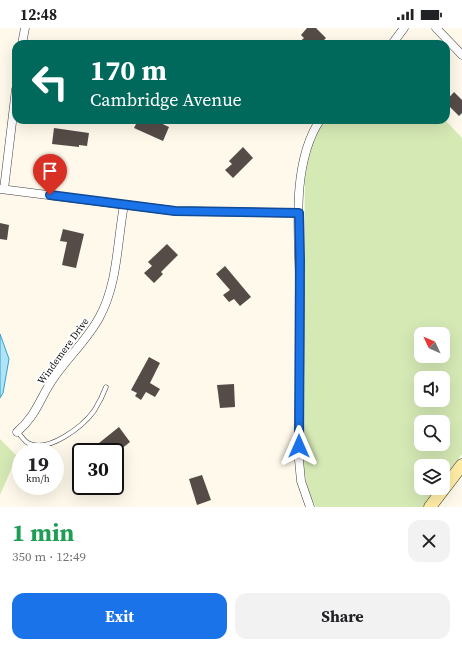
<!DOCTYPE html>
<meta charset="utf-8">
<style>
:root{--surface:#fff;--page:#f2f2f2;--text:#202124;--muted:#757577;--accent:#1a73e8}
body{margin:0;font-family:"Source Serif 4",serif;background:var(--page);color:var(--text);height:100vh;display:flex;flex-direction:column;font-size:15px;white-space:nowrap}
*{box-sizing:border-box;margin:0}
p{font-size:13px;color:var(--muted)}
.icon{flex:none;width:22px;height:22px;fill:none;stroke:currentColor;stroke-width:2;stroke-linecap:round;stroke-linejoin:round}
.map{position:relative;height:479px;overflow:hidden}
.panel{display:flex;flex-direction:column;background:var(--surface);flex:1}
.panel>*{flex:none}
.banner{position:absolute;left:12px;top:12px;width:438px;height:84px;border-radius:12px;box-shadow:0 4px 16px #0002;background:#00695c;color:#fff;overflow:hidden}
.needle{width:26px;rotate:314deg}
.tools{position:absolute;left:414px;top:299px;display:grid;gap:8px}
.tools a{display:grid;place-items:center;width:36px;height:36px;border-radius:8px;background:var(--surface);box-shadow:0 4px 16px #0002;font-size:20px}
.speed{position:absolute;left:12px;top:415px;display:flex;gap:8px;font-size:20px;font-weight:700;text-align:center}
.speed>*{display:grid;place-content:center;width:52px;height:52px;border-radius:50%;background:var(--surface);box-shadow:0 4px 16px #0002;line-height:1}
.speed small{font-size:10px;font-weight:400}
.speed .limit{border:2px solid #111;border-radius:6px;background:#fff;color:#111}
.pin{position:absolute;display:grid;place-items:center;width:34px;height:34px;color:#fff;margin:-41px -17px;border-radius:50% 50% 50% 0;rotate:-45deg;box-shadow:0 0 4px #0007}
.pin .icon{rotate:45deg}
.me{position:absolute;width:44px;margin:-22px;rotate:0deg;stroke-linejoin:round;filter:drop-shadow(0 0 3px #0008)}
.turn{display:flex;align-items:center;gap:14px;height:84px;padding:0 12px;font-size:18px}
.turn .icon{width:52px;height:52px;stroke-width:2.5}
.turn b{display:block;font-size:28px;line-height:34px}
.round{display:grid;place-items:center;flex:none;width:42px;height:42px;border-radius:12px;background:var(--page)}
.headline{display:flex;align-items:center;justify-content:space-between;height:68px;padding:0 12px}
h1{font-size:24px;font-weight:700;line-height:30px;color:#1e9e55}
.button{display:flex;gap:8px;margin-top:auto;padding:8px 12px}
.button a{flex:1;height:46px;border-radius:12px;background:var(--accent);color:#fff;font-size:16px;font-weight:700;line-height:46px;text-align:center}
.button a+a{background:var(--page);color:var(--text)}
.status{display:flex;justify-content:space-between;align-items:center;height:28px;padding:0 20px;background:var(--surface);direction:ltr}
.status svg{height:11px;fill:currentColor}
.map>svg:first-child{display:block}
.green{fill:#d5e9b5;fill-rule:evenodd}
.water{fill:#afe3f7;stroke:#35a0cf}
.building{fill:#554c48}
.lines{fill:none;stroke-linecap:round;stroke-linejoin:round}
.lane-casing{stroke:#3f3f3f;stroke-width:5}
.street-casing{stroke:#3f3f3f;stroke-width:9}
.secondary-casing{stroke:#2e2e2e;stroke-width:13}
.lane{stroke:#fff;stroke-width:4}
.street{stroke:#fff;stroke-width:8}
.secondary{stroke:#ffeda6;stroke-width:12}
.route-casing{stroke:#114b97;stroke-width:10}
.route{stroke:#1a73e8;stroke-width:7}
.labels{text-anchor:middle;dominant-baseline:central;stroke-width:4;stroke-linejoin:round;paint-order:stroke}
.street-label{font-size:10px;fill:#0c0c0c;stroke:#fff}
</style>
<div class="status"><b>12:48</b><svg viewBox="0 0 49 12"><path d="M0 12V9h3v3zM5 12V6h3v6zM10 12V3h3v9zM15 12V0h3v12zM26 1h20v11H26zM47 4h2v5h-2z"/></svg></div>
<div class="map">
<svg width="462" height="479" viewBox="0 0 462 479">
<rect width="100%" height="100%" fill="#fff9eb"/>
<!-- green -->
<g class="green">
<path d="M 324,92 L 445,92 L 462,110 L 462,426 L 443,452 L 443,438 L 421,438 L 421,460 L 437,460 L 423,479 L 316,479 C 302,454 303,427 302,399 L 305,151 L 310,120 ZM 421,306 L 443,306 L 443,328 L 421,328 ZM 421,350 L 443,350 L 443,372 L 421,372 ZM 421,394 L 443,394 L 443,416 L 421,416 Z"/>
<path d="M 0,411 L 17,428 L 0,467 Z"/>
</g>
<!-- water -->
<path class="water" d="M 0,306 L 9,331 L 3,365 L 0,370 Z"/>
<!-- building -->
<g class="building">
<path d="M 307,0 L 316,0 L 326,10 L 320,16 L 297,16 L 304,10 L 301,7 Z"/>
<path d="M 454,64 L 462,72 L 462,85 L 459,88 L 446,75 L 446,73 Z"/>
<path d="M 138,92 L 154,92 L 169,99 L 163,113 L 134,100 Z"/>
<path d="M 54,100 L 89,105 L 87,118 L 79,117 L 79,119 L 52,116 Z"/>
<path d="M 243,119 L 253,130 L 233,150 L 225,142 L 232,136 L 229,133 Z"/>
<path d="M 0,195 L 9,197 L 7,212 L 0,211 Z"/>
<path d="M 63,201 L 84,206 L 76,240 L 62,237 L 67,214 L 60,213 Z"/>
<path d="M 167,216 L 178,227 L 161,244 L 163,246 L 154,255 L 144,245 L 152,238 L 148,234 Z"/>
<path d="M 225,238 L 251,269 L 240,278 L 234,271 L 229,274 L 223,267 L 230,262 L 216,246 Z"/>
<path d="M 149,329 L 160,335 L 150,355 L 160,361 L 155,369 L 146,364 L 141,372 L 135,368 L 137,365 L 131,362 Z"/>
<path d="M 234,356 L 235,379 L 220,380 L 217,357 Z"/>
<path d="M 119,399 L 130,414 L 120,422 L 117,419 L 110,424 L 106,424 L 99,415 Z"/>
<path d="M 202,447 L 211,472 L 197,477 L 189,451 Z"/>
</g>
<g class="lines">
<!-- lane casing -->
<g class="lane-casing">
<path id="lane" d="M 17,404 C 21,407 24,413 28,415 C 48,426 83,398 94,383 C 99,375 103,367 106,359"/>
</g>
<!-- street casing -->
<g class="street-casing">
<g id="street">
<path d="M 436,0 L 462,27"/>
<path d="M 22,16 L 25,0"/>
<path d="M 392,16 L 404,0"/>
<path d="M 0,161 L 175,183 L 299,185"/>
<path d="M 4,161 L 16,61"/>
<path d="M 17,404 C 36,388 40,370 53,351 C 67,330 87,312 99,290 C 118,256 117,214 124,177"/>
<path d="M 310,479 L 301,453 L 299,432 C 299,377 300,323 300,268 C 300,213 289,139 320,92"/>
</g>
</g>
<!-- secondary casing -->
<g class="secondary-casing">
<path id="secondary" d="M 430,479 L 462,437"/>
</g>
<!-- lane -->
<use href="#lane" class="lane"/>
<!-- street -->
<use href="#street" class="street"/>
<!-- secondary -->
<use href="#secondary" class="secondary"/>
</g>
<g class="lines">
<!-- route casing -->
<g class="route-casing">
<path id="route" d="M 50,167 L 175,183 L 299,185 L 300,232 L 299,418"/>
</g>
<!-- route -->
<use href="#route" class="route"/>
</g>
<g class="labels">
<!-- street labels -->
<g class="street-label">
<text transform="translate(63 323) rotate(-54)">Windemere Drive</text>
</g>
</g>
</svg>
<div class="tools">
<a><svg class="needle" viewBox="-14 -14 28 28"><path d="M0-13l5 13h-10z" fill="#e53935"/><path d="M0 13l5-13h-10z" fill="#757577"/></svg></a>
<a><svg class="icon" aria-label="sound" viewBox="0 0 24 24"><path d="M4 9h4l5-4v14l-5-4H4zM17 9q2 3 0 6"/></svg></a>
<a><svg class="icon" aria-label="search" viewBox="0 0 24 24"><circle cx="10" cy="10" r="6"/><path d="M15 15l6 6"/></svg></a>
<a><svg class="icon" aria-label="layers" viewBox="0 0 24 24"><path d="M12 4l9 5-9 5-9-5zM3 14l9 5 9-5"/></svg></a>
</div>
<div class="speed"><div>19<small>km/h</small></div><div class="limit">30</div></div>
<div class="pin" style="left:50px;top:167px;background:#d93025"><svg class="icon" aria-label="arrive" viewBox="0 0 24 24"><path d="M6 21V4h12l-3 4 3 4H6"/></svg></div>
<svg class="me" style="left:299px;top:418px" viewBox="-20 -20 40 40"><path d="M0-17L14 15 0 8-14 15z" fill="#1a73e8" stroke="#fff" stroke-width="4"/></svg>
<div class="banner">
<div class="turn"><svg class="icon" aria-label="left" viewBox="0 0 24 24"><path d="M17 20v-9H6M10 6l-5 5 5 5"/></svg><div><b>170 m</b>Cambridge Avenue</div></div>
</div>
</div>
<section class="panel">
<div class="headline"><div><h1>1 min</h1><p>350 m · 12:49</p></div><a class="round"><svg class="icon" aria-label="close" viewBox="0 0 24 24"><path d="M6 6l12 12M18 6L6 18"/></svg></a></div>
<div class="button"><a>Exit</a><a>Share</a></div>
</section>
